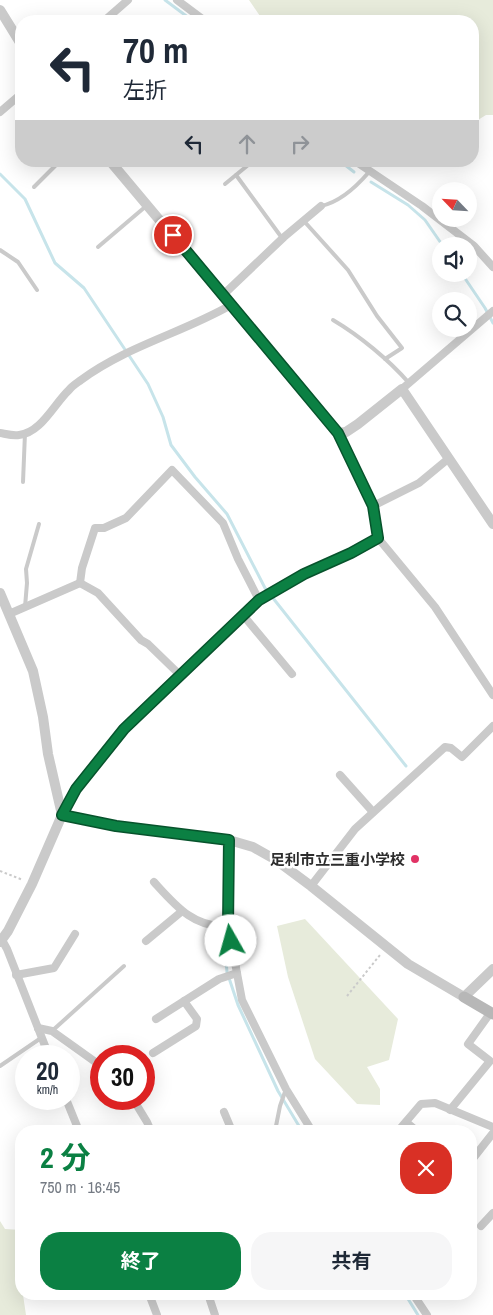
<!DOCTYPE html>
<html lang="ja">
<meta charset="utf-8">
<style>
:root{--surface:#fff;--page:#f6f6f7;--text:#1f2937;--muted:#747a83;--accent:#0b8043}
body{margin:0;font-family:"Archivo Narrow","Noto Sans JP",sans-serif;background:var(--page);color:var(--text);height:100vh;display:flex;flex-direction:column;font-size:19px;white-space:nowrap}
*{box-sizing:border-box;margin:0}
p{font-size:16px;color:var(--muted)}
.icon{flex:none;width:28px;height:28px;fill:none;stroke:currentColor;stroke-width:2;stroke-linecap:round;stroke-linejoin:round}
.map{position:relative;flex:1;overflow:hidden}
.side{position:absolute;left:15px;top:1125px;width:462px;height:175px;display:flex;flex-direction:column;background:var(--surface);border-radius:20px;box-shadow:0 5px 20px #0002}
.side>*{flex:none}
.guide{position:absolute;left:15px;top:15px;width:464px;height:152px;border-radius:20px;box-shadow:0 5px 20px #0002;background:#fff;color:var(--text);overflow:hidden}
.needle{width:32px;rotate:295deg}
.tools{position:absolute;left:432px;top:182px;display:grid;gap:10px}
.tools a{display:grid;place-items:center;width:45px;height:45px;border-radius:50%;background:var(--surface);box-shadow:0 5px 20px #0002;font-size:25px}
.speed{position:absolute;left:15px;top:1045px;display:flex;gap:10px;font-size:25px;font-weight:700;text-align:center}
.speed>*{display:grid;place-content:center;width:65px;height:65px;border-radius:50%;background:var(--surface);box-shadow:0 5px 20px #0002;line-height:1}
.speed small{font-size:12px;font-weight:400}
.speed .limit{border:8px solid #d22;background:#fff;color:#111}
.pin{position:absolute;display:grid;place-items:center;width:42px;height:42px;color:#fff;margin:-21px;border:2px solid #fff;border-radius:50%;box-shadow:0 1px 5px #0007}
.me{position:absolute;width:55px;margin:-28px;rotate:353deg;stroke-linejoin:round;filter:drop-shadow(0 0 4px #0008)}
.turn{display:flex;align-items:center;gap:18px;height:105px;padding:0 25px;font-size:22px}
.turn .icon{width:65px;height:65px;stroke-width:2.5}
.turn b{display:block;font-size:35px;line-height:42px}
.lanes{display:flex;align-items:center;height:48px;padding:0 25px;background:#0003;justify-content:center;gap:25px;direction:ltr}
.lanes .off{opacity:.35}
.round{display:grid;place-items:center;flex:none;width:52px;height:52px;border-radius:20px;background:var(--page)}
.headline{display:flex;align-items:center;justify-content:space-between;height:85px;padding:0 25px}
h1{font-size:30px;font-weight:700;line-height:38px;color:var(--accent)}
.action{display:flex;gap:10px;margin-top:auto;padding:10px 25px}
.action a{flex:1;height:58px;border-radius:20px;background:var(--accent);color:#fff;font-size:20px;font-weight:700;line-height:58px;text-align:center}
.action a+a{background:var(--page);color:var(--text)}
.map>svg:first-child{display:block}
.green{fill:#e7ebdb}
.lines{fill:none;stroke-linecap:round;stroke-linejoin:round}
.stream{stroke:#c7e4ea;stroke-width:3}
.path{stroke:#cacaca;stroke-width:2;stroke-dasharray:2.5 2.5;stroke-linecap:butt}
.service{stroke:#cacaca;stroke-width:4}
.minor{stroke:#cacaca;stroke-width:8}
.tertiary{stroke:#cacaca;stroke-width:10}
.secondary{stroke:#b7b7b7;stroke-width:11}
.route-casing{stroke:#07532c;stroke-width:12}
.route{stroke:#0b8043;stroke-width:9}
.poi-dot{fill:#e13265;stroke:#fff;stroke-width:2}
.labels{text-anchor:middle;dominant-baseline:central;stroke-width:5;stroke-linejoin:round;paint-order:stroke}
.poi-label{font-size:15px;font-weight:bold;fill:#2d2d2d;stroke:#fff;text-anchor:end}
</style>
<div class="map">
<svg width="493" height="1315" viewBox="0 0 493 1315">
<rect width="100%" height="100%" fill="#fff"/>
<!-- green -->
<g class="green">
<path d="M 249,0 L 493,0 L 493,115 L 486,115 L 473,123 L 472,21 L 325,21 L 314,15 L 262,19 Z"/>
<path d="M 305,919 L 398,1019 L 389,1060 L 367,1067 L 380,1089 L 380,1105 L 357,1104 L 315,1059 L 288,977 L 277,926 Z"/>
<path d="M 0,1221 L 5,1229 L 21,1230 L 21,1274 L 20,1275 L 26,1315 L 0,1315 Z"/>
</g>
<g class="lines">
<!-- stream -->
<g class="stream">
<path d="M 165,0 L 193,21"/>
<path d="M 340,161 L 354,172"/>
<path d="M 0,174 L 25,199 L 55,263 L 84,288 L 148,384 L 163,417 L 171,445 L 195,477 L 227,514 L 265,588 L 406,766"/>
<path d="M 371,182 L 408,205 L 425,220 L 443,246"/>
<path d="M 462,274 L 485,308 L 493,323"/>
<path d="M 223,932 L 227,972 L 238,1005 L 278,1091 L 302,1131"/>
<path d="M 405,1294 L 418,1315"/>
</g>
<!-- path -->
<g class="path">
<path d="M 0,871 L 23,880"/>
<path d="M 347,996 L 380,955"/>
</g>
<!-- service -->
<g class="service">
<path d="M 236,175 L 282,238"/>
<path d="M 225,184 L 253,161"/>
<path d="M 34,187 L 60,161"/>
<path d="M 321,206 C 340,202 357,186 369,172"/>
<path d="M 303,220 L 348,270 L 377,316 L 402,348 L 385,359"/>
<path d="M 98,247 L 145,207"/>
<path d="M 0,250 L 18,262 L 37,290"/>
<path d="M 333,320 C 360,336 389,360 409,383"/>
<path d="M 23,482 L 25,433"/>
<path d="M 25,607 L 27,583 L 26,569 L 39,524"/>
<path d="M 52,1031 L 124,966"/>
<path d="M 0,1066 L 41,1038"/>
<path d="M 275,1131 L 280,1106 L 286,1089"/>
</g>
<!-- minor -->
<g class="minor">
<path d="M 177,0 L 205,21"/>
<path d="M 104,21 L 128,0"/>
<path d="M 0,112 L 21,94"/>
<path d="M 355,161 L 422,206 L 474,246 L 493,267"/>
<path d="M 223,295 L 284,237 L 321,206"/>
<path d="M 402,389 L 493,311"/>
<path d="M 0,433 C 6,434 13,436 19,435 C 41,433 54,404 69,390 C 72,386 77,383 81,380 C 127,346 182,333 231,305"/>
<path d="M 338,433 L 373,506 L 378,538 L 435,607 L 493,695"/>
<path d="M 373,506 L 419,483 L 448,459"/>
<path d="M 80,583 L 82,568 L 95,528 L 104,528 L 126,518 L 172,470 L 223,523 L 238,559 L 259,600"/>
<path d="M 80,583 L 98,593 L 141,640 L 148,644 L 181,676"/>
<path d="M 9,614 L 80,583"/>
<path d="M 243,615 L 292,674"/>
<path d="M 340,775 L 373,812"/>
<path d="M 62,815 L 76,789 L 124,729 L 259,600 L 304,574 L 351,553 L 378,538"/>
<path d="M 229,840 L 228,925 L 242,1000 L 286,1089 L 312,1131"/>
<path d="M 154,882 C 174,904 195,930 228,925"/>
<path d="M 311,886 L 355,829 L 445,747 L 451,748 L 462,757 L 493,726"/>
<path d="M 2,940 L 7,949 L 49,1056"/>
<path d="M 146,941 L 181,912"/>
<path d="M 16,975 L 54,968 L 75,934"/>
<path d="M 156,1019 L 219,979 L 237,973"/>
<path d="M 38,1028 L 52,1031 L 101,1066"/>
<path d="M 153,1053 L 196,1026 L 197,1019 L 184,1001"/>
<path d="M 66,1099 L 79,1131"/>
<path d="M 133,1099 L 147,1122 L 151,1131"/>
<path d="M 450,1110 L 490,1061 L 468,1044 L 491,1012"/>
<path d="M 224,1112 L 232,1131"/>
<path d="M 406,1122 L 417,1131"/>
<path d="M 398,1131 L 421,1104 L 435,1103 L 493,1127"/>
<path d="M 471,1161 L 493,1133"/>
<path d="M 481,1226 L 493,1213"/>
<path d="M 149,1294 L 157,1315"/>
<path d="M 208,1294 L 215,1315"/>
<path d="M 413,1294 L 427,1315"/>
</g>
<!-- tertiary -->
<g class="tertiary">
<path d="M 0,10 L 21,44"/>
<path d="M 110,161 L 338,433 L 346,432 L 358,424 L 402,389 L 493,524"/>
<path d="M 0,593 L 33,671 L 43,717 L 48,754 L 62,815 L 32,884 L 8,931 L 0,942"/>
<path d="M 62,815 L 116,826 L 229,840 L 253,847 L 276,860 L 311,886 L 408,964 L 464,997 L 493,969"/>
</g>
<!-- secondary -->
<path class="secondary" d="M 464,997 L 493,1014"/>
</g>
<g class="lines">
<!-- route casing -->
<g class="route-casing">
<path id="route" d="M 173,235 L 338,433 L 373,506 L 378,538 L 351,553 L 304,574 L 259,600 L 124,729 L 76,789 L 62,815 L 116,826 L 229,840 L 228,925 L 231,941"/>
</g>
<!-- route -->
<use href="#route" class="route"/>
</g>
<!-- markers -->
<circle class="poi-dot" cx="415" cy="859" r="5"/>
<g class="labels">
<!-- poi labels -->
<g class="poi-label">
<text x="405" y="859">足利市立三重小学校</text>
</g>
</g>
</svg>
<div class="tools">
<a><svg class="needle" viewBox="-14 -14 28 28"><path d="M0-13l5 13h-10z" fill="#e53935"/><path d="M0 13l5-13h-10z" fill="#747a83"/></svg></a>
<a><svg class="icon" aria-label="sound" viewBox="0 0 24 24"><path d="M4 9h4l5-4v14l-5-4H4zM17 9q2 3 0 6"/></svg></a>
<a><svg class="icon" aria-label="search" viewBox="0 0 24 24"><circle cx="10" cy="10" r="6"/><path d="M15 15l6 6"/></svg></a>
</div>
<div class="speed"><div>20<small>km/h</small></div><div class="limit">30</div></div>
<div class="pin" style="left:173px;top:235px;background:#d93025"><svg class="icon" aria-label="arrive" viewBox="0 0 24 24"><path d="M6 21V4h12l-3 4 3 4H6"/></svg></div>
<svg class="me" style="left:231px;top:941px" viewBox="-20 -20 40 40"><circle r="19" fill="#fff"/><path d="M0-13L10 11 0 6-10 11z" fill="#0b8043"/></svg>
<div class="guide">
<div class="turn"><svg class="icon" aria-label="left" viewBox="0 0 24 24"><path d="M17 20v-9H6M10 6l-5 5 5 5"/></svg><div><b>70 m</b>左折</div></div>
<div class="lanes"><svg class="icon" aria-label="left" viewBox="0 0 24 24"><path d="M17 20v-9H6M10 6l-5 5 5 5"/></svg><svg class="icon off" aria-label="ahead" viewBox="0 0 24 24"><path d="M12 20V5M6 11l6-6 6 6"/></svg><svg class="icon off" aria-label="right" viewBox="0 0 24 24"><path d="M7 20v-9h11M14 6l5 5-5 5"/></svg></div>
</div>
<section class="side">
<div class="headline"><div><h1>2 分</h1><p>750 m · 16:45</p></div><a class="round" style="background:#d93025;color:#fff"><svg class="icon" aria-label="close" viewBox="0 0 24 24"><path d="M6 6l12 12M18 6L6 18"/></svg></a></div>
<div class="action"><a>終了</a><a>共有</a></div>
</section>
</div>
